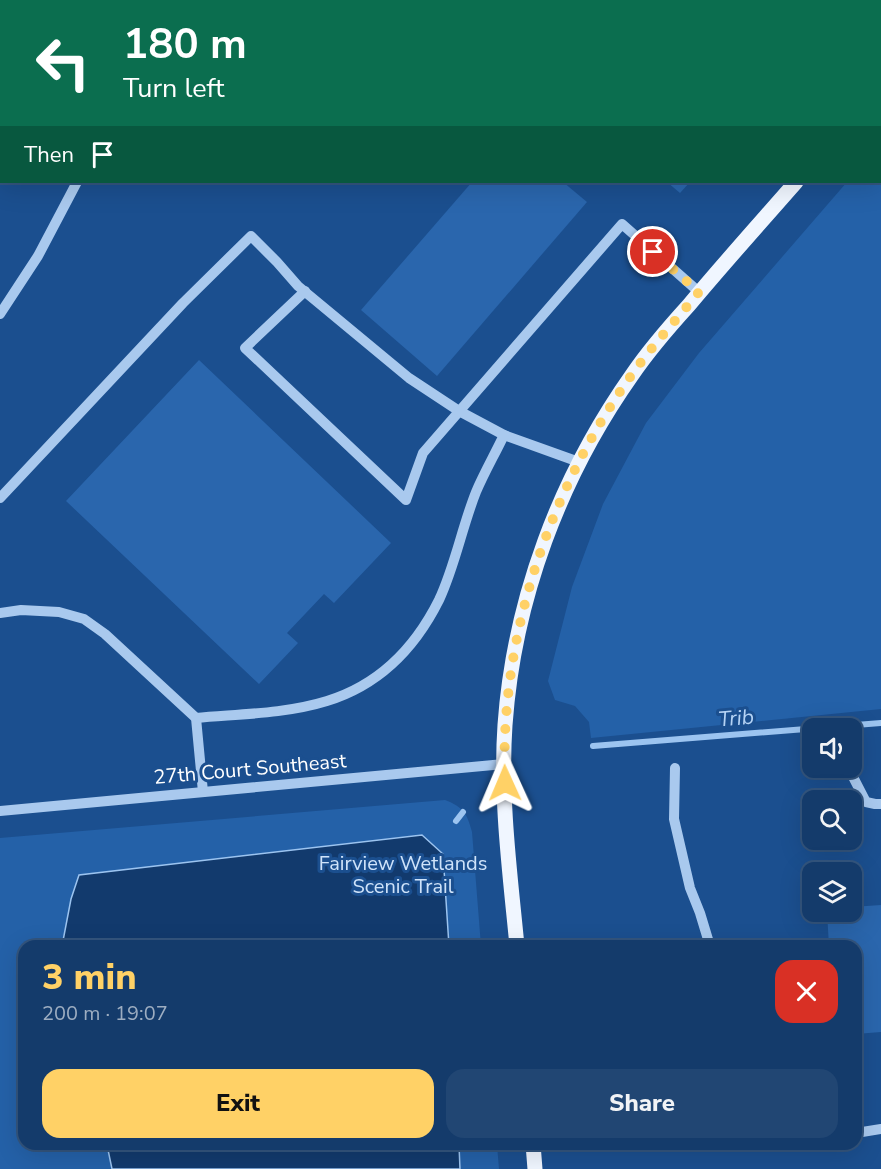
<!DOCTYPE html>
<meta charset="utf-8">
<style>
:root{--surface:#143b6b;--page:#214673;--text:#f1f3f6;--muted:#9dadc1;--line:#33557e;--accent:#ffd166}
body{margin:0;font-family:"Nunito Sans",sans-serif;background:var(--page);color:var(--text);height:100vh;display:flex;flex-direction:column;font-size:22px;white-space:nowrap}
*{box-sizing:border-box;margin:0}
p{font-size:20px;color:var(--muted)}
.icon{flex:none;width:33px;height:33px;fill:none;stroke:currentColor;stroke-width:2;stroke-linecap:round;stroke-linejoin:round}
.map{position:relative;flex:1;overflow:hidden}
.drawer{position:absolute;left:18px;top:940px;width:844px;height:210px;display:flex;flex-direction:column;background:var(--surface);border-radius:18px;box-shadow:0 6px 24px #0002,0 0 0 2px var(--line)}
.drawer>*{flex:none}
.top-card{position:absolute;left:0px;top:0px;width:882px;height:183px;box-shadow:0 6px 24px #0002,0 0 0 2px var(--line);background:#0b6e4f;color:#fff;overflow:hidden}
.buttons{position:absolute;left:802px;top:718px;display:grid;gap:12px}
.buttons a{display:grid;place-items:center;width:60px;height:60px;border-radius:12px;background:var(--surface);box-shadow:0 6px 24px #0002,0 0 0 2px var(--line);font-size:30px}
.pin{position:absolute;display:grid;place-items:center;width:51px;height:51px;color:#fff;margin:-26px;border:3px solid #fff;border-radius:50%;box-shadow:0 2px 6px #0007}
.me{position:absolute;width:66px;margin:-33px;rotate:359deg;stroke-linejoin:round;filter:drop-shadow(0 0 4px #0008)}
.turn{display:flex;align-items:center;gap:21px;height:126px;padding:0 24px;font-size:27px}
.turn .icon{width:78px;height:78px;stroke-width:2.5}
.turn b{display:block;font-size:42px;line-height:51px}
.then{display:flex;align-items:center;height:57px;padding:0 24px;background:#0003;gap:12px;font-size:22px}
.round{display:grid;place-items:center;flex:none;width:63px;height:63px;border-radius:18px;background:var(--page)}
.headline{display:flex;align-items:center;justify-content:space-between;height:102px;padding:0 24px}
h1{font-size:36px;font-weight:800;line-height:45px;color:var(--accent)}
.action{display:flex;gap:12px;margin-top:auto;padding:12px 24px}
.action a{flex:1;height:69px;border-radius:18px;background:var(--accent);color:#111;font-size:24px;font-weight:800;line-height:69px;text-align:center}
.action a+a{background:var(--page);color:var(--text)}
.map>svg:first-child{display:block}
.green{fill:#2461a8}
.water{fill:#123a6d;stroke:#9cc4f0;stroke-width:1.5}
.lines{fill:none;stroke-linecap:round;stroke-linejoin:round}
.stream{stroke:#9cc4f0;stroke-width:6}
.building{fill:#2a66ad}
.minor{stroke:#a9c9ee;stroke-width:10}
.major{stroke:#f0f6ff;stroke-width:15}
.route{stroke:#ffd166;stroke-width:10;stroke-dasharray:0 18}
.labels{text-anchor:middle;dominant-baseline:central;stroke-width:6;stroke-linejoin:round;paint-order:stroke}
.street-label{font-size:20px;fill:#fff;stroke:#1b4f8f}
.park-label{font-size:20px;fill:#cfe3fa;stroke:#1b4f8f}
.water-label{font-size:21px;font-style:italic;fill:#b5d3f5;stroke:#1b4f8f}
</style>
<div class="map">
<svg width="881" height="1169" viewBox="0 0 881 1169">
<rect width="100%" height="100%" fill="#1b4f8f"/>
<!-- green -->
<g class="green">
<path d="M 881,143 L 881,709 L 591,738 L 589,722 L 575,706 L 555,700 L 548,681 L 572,587 L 603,504 L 646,423 L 699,353 L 847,182 L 880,182 Z"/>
<path d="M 445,800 C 463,807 467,813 472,832 L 481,946 L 24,946 L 24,1144 L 497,1145 L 499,1169 L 0,1169 L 0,838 Z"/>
</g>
<!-- water -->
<g class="water">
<path d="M 422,835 L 443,854 L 449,946 L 62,946 L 71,899 L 79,875 Z"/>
<path d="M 107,1145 L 459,1145 L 460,1169 L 112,1169 Z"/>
</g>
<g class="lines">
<!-- stream -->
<g class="stream">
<path d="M 593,746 L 881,723"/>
<path d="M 456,821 L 463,812"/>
</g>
</g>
<!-- building -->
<g class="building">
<path d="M 472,182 L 563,182 L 587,202 L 437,376 L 361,310 Z"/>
<path d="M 667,182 L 690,182 L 680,193 Z"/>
<path d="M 199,360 L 391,543 L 334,603 L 324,594 L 287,633 L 298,643 L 259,684 L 66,501 Z"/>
<path d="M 881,905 L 881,1032 L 856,1034 L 856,946 L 829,946 L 827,912 L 852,912 L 852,907 Z"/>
</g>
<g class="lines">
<!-- minor -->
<g class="minor">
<path d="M 635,0 L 637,2"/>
<path d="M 720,0 L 721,2"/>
<path d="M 165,2 L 166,0"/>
<path d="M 528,2 L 529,0"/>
<path d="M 610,2 L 612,0"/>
<path d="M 822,2 L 822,0"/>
<path d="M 305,291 L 245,348 L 406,500 L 423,453 L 622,224 L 699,292"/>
<path d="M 0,314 L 38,256 L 77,182"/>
<path d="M 0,498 L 183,303 L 251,236 L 277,262 L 298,286 L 409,378 L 459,411 L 504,435 L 579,462"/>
<path d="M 0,613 L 21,610 L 59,612 L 84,619 L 105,634 L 196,718 L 203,792"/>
<path d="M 196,718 C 239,714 285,714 327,701 C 379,685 415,648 439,600 C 455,566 462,527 476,492 C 484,473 495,454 504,435"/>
<path d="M 675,768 L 674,819 L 690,888 L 700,913 L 710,946"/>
<path d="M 850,768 L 851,773 L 866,802 L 875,804 L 881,804"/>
<path d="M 0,811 L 504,764"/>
<path d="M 856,1133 L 881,1129"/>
</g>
<!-- major -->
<g class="major">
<path d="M 880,86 L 881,85"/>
<path d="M 517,946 C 510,873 500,798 505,725 C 514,599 560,477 632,375 C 649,350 669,327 689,305 C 724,263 761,222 796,182"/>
<path d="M 533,1144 L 535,1169"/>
</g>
</g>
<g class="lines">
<!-- route -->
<path class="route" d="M 505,783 C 499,639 549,490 633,373 C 653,345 677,319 699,292 L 653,252"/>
</g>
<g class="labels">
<!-- street labels -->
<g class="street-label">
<text transform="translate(250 769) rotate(-5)">27th Court Southeast</text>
</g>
<!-- park labels -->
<g class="park-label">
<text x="403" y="863">Fairview Wetlands<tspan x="403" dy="23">Scenic Trail</tspan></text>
</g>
<!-- water labels -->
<g class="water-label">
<text transform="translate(736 718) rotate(-5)">Trib</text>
</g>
</g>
</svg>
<div class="buttons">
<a><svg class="icon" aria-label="sound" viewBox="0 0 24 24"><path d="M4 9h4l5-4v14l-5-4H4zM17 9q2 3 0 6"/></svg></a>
<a><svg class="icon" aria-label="search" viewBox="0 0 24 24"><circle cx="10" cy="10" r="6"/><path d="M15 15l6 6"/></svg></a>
<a><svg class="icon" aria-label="layers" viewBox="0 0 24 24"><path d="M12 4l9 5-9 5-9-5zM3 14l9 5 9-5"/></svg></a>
</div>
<div class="pin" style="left:653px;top:252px;background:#d93025"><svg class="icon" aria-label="arrive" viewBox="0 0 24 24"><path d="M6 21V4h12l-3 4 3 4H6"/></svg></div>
<svg class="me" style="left:505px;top:783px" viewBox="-20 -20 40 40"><path d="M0-17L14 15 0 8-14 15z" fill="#ffd166" stroke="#fff" stroke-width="4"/></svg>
<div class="top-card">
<div class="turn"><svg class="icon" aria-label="left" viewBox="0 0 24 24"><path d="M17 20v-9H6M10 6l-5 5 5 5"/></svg><div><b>180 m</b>Turn left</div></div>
<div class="then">Then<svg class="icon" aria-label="arrive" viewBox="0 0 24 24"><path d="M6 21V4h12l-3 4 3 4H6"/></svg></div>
</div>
<section class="drawer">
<div class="headline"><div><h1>3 min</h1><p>200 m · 19:07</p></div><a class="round" style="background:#d93025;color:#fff"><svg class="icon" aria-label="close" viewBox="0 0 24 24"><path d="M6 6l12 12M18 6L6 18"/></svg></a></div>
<div class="action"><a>Exit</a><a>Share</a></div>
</section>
</div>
